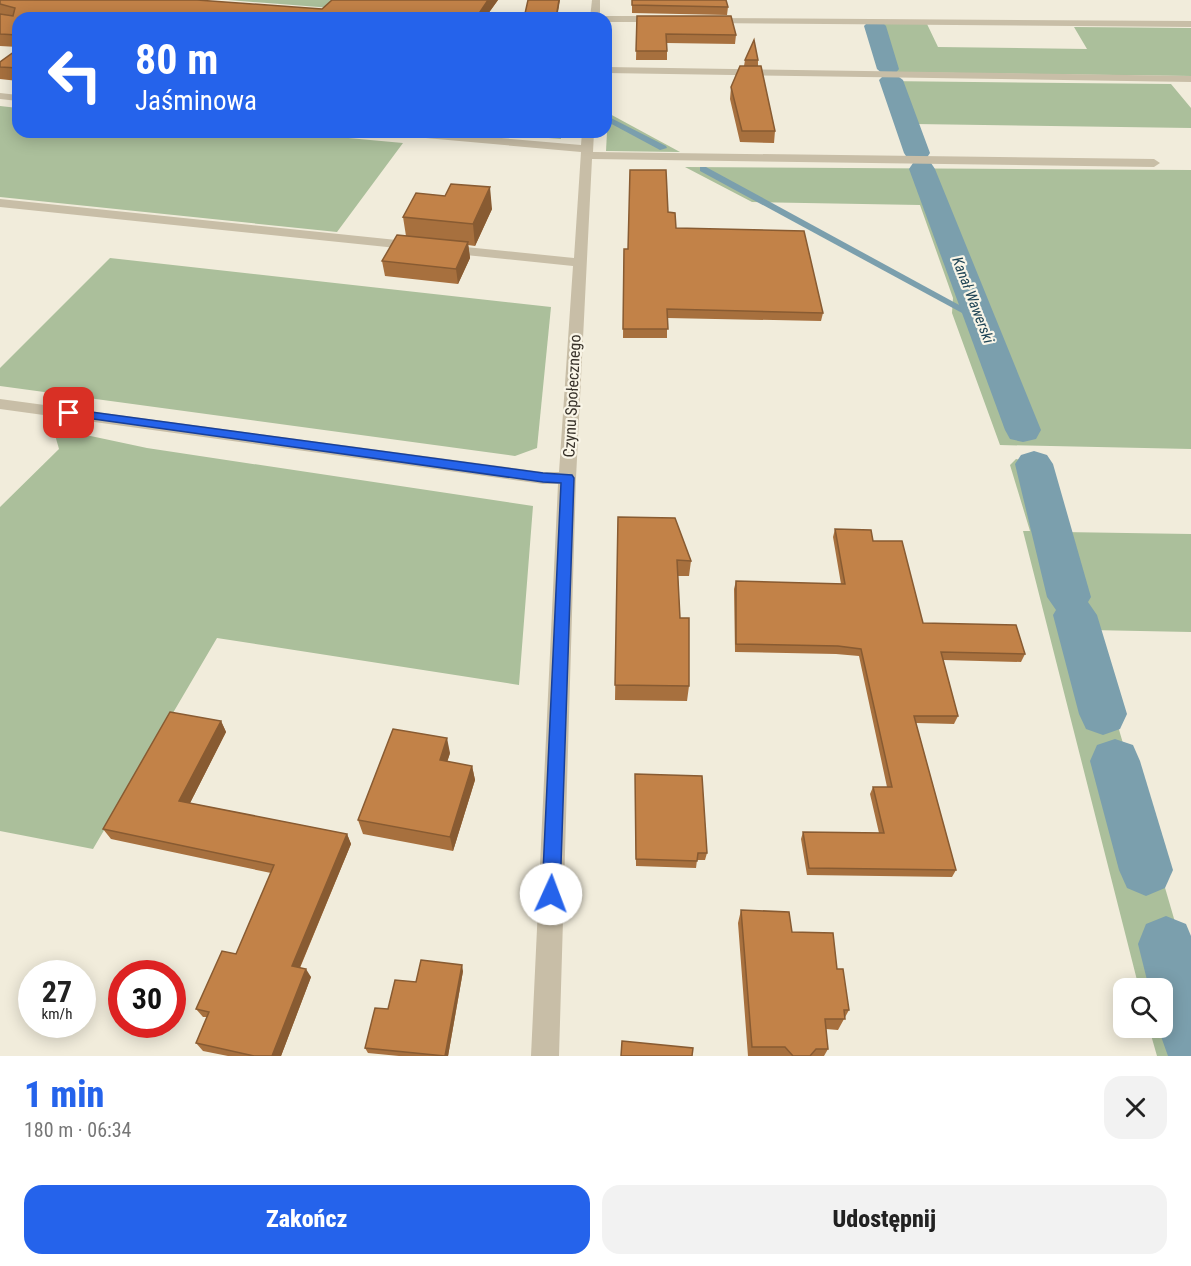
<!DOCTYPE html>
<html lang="pl">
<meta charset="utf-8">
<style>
:root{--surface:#fff;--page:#f2f2f2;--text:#222;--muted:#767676;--accent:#2563eb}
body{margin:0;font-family:"Roboto Condensed",sans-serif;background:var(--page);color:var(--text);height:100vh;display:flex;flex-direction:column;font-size:22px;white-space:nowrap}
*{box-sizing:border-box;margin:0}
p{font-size:20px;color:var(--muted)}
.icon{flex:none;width:33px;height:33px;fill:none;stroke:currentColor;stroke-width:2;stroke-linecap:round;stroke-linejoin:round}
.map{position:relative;height:1056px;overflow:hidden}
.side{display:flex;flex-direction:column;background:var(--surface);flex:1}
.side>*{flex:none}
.guide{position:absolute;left:12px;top:12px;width:600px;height:126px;border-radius:18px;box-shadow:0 3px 15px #0003;background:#2563eb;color:#fff;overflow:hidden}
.tools{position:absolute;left:1113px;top:978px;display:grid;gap:12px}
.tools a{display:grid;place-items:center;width:60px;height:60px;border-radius:12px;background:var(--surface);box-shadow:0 3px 15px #0003;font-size:30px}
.speed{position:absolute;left:18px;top:960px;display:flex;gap:12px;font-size:30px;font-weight:700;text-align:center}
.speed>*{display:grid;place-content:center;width:78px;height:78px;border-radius:50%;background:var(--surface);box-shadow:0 3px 15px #0003;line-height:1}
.speed small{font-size:15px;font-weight:400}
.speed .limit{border:9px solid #d22;background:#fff;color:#111}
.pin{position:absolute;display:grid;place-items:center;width:51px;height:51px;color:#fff;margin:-26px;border-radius:12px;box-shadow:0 3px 9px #0006}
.me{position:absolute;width:66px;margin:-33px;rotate:2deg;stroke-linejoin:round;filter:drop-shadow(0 0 4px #0008)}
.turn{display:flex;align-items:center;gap:21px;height:126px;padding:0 24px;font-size:27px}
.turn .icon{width:78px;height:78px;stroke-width:2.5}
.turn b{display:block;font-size:42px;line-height:51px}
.round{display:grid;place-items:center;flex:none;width:63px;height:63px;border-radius:18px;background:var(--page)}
.overview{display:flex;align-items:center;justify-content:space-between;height:102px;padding:0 24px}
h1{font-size:36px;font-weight:800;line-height:45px;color:var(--accent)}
.action{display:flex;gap:12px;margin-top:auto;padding:12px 24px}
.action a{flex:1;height:69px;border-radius:18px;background:var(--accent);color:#fff;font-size:24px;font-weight:800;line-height:69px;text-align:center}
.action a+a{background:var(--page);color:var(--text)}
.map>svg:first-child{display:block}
.green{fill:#abbf9b}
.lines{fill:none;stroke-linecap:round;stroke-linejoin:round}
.stream{fill:#7b9fad;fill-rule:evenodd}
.canal{fill:#7b9fad;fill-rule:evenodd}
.minor{fill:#c8bea7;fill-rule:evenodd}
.wall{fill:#a7703e}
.shaded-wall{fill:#885b32}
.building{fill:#c28248;stroke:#885b32;stroke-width:1.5}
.route{fill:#2563eb;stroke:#184099;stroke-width:1.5}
.labels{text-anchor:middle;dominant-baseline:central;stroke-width:4.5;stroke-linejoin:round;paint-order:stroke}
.far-water-label{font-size:15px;font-style:italic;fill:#1e4455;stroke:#f9f5e7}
.street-label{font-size:16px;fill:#352f27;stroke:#f9f5e7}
</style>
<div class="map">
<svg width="1191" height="1056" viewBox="0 0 1191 1056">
<rect width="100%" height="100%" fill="#f1ecdb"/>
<!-- green -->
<g class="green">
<path d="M 228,0 L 395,0 L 397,13 Z"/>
<path d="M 868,24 L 927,24 L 938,47 L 1087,49 L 1074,27 L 1191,28 L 1191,76 L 882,72 Z"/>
<path d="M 884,81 L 1171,84 L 1191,108 L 1191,128 L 915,124 L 928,155 L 908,155 Z"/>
<path d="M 0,106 L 18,108 L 18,132 L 283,132 L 403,143 L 337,232 L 0,197 Z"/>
<path d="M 608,113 L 680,152 L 606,151 Z"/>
<path d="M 476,132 L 561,132 L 561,139 Z"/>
<path d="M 685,167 L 1191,170 L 1191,449 L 1000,445 L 952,313 L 953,298 L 920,205 L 752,202 Z"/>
<path d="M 110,258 L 551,307 L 537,448 L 515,456 L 0,386 L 0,368 Z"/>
<path d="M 53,428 L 147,448 L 533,506 L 519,685 L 217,638 L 93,849 L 0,831 L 0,507 L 59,449 Z"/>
<path d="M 1016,459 L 1039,464 L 1062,532 L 1191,534 L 1191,632 L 1090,630 L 1191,977 L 1191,1056 L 1157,1056 L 1149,1028 L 1162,1028 L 1162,988 L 1139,988 L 1023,531 L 1030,531 L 1010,465 Z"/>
</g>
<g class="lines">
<!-- stream -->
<g class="stream">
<path d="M 609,117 L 666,146 L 667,148 L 660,150 L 606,121 L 606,118 Z"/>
<path d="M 700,167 L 706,167 L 983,318 L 978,321 L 975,320 L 700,171 Z"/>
</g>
<!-- canal -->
<g class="canal">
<path d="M 875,20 L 882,22 L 886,26 L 899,69 L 895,74 L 903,80 L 930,153 L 926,159 L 917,161 L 908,159 L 904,153 L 879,80 L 884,75 L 877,69 L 864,26 L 868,22 Z"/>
<path d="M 922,161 L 931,163 L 935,169 L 1041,430 L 1036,439 L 1023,442 L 1010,439 L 1005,430 L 909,169 L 913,163 Z"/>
<path d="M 1034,451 L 1047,455 L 1053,464 L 1091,597 L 1088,602 L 1097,615 L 1127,714 L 1120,729 L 1103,735 L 1086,729 L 1079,714 L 1053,615 L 1056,610 L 1047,597 L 1015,464 L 1021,455 Z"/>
<path d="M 1115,739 L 1133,745 L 1140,761 L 1173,870 L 1165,888 L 1146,896 L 1127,888 L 1119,870 L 1090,761 L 1097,745 Z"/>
<path d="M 1166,916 L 1186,924 L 1191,936 L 1191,1056 L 1168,1056 L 1158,1028 L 1162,1028 L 1162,988 L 1149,988 L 1138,944 L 1146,924 Z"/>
</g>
<!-- minor -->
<g class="minor">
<path d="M 592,0 L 600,0 L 600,18 L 590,18 Z"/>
<path d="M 606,16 L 661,16 L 666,19 L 661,22 L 606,22 L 606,18 L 602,18 Z"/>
<path d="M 704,18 L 1191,21 L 1191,27 L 707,23 L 704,22 Z"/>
<path d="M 606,67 L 1191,76 L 1191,82 L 606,73 Z"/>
<path d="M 0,93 L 18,95 L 18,101 L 0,99 Z"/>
<path d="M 386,132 L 431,132 L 581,145 L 582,132 L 594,132 L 593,152 L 1154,159 L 1160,163 L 1154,167 L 592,159 L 576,478 L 559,1056 L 531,1056 L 558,484 L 543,484 L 0,409 L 0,399 L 543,472 L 559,472 L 573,266 L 446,253 L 439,249 L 446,245 L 574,258 L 581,152 L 392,135 Z"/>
<path d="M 0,199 L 416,242 L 423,246 L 416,250 L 0,207 Z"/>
</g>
</g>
<!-- wall -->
<g class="wall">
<path d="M 0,0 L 322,9 L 332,0 L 498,0 L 485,18 L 18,18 L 18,47 L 0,46 Z"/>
<path d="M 632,0 L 728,7 L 727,15 L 632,13 Z"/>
<path d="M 637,16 L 736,35 L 735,44 L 667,43 L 667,60 L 636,60 Z"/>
<path d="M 18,49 L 18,81 L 0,79 L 0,62 Z"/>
<path d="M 745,60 L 758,60 L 758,66 L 775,131 L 774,143 L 740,142 L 730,99 L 731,87 L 744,66 Z"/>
<path d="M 492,209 L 475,246 L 468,245 L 470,258 L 458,284 L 385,276 L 382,261 L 406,236 L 403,217 Z"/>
<path d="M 668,212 L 676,228 L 823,313 L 821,321 L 667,318 L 667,338 L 623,338 L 624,249 L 628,249 Z"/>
<path d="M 618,517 L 691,561 L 689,576 L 678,576 L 680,618 L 689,686 L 687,701 L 615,700 Z"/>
<path d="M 835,529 L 873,541 L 923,623 L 1025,654 L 1021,662 L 943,660 L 958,716 L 954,724 L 916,723 L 956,870 L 952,877 L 807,875 L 801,839 L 803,832 L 879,833 L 870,794 L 873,787 L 887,787 L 859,656 L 836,654 L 735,652 L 734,589 L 736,581 L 841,584 L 833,537 Z"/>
<path d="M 221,721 L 226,732 L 190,803 L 347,834 L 351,844 L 300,968 L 311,977 L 281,1056 L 228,1056 L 203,1051 L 196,1043 L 207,1017 L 203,1017 L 196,1009 L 236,954 L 271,873 L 111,839 L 103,829 Z"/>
<path d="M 450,753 L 447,762 L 472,766 L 475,780 L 453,851 L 363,834 L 358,820 Z"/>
<path d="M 635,774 L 707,853 L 705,860 L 697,860 L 696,868 L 636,866 Z"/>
<path d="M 741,910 L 792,932 L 837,969 L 849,1010 L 838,1030 L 826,1029 L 828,1049 L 824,1056 L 748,1056 L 738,923 Z"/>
<path d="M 463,971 L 448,1056 L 399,1056 L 368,1053 L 365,1048 L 388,1009 L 416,982 Z"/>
</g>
<!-- shaded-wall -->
<g class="shaded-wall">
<path d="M 488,0 L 498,0 L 485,18 L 476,18 Z"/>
<path d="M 559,0 L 560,0 L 557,18 L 556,18 Z"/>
<path d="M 490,187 L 492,209 L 475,246 L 473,224 Z"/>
<path d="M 468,242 L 470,258 L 458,284 L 456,269 Z"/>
<path d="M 221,721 L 226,732 L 186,811 L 179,801 Z"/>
<path d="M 447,738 L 450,753 L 443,775 L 440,760 Z"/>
<path d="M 472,766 L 475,780 L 453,851 L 450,837 Z"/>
<path d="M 347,834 L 351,844 L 297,974 L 292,966 Z"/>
<path d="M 462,965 L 463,971 L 448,1056 L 445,1056 Z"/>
<path d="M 306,969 L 311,977 L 281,1056 L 272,1056 Z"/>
</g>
<!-- building -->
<g class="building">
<path d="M 0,0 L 197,0 L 322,9 L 332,0 L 488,0 L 476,18 L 18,18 L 18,35 L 0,34 L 0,14 L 13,16 L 15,8 L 0,4 Z"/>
<path d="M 528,0 L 559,0 L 556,18 L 524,18 Z"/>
<path d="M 632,0 L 726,0 L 728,7 L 632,5 Z"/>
<path d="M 637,16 L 731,16 L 736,35 L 666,34 L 667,51 L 636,51 Z"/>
<path d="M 754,40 L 758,60 L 745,60 Z"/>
<path d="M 18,49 L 18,68 L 0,67 L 0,62 Z"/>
<path d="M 740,66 L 761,66 L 775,131 L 742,131 L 731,87 Z"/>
<path d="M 630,170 L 666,170 L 668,212 L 675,213 L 676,228 L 804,231 L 823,313 L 667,309 L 668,329 L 623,329 L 624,249 L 628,249 Z"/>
<path d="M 451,184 L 490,187 L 473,224 L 403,217 L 416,193 L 445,196 Z"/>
<path d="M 397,235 L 468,242 L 456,269 L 382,261 Z"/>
<path d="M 618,517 L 675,518 L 691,561 L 677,560 L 680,618 L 689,618 L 689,686 L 615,685 Z"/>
<path d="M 835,529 L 871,530 L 873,541 L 902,541 L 923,623 L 1016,625 L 1025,654 L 941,652 L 958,716 L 914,716 L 956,870 L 809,868 L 803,832 L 884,833 L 873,787 L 892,787 L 861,649 L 838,646 L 736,644 L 736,581 L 845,584 Z"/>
<path d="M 170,712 L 221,721 L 179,801 L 347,834 L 292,966 L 306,969 L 272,1056 L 254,1056 L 196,1043 L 209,1012 L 196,1009 L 222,951 L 236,954 L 274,865 L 103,829 Z"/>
<path d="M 393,729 L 447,738 L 440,760 L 472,766 L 450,837 L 358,820 Z"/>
<path d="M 635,774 L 702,776 L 707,853 L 698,853 L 697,861 L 636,859 Z"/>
<path d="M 741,910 L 789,912 L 792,932 L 833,933 L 837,969 L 843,969 L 849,1010 L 844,1010 L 845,1019 L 825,1019 L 828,1049 L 816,1049 L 810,1056 L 793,1056 L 785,1047 L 752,1047 Z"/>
<path d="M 421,960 L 462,965 L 445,1056 L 365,1048 L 375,1008 L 388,1009 L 395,980 L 416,982 Z"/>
<path d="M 622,1041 L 693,1048 L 692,1056 L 621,1056 Z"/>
</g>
<!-- route -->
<path class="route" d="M 69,409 L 543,473 L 572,475 L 574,478 L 560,894 L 558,901 L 551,903 L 545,901 L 542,894 L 561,483 L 543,482 L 65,415 L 63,413 Z"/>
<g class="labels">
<!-- far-water labels -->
<g class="far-water-label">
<text transform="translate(973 300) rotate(69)">Kanał Wawerski</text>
</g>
<!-- street labels -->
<g class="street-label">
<text transform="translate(572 396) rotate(-87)">Czynu Społecznego</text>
</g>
</g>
</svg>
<div class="tools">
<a><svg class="icon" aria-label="search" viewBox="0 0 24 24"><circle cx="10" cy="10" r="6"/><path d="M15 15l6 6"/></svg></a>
</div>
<div class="speed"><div>27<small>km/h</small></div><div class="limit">30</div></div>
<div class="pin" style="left:69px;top:413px;background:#d93025"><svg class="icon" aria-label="arrive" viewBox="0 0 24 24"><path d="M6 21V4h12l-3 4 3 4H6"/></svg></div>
<svg class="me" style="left:551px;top:894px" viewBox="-20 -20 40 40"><circle r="19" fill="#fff"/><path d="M0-13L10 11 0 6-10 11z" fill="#2563eb"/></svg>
<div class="guide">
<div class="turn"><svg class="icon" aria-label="left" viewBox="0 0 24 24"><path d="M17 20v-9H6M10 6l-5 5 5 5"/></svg><div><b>80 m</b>Jaśminowa</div></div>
</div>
</div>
<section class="side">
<div class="overview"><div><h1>1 min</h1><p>180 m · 06:34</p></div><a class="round"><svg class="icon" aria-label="close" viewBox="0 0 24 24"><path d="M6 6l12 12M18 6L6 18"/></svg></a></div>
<div class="action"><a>Zakończ</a><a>Udostępnij</a></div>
</section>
